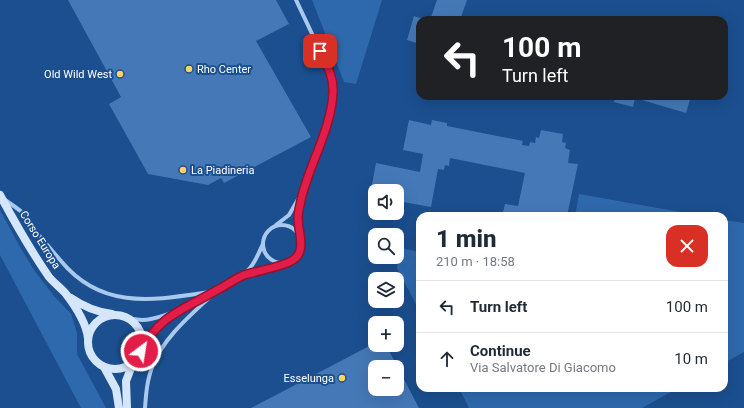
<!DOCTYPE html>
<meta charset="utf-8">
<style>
:root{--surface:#fff;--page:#f2f2f3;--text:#1f2937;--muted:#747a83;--line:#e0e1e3}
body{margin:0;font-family:Roboto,sans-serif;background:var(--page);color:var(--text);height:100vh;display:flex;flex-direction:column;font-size:15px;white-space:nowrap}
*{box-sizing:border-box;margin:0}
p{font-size:13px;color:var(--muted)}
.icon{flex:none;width:22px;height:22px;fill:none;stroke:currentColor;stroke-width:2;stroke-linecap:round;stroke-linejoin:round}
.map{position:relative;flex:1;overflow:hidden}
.panel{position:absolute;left:416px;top:212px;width:312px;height:180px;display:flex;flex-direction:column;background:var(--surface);border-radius:12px;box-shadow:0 4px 16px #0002}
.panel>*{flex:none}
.banner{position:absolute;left:416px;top:16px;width:312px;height:84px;border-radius:12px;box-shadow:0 4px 16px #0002;background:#202124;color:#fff;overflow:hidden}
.buttons{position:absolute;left:368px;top:184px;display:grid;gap:8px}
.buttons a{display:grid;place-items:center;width:36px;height:36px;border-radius:8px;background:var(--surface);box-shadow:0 4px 16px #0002;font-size:20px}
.pin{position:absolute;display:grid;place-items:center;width:34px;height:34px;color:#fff;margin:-17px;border-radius:8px;box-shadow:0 2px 6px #0006}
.me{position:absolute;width:44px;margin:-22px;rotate:31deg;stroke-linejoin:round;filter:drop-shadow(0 0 3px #0008)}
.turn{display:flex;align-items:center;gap:14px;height:84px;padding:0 20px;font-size:18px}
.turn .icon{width:52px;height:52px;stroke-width:2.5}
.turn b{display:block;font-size:28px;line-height:34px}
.round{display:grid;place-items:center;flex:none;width:42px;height:42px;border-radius:12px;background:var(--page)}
.headline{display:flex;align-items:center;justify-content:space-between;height:68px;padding:0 20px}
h1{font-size:24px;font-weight:800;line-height:30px}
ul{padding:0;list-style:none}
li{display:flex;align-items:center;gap:12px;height:52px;padding:0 20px;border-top:1px solid var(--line)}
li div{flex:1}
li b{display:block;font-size:15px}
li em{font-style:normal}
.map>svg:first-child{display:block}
.green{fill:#2e69ad}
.building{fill:#4478b7;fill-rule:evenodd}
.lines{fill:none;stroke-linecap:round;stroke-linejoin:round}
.minor{stroke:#a9c9ee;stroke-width:4}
.secondary{stroke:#d6e6fa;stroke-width:8}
.route-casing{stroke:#92132f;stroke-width:10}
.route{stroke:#e11d48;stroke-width:7}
.poi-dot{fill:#ffd166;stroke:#1b4f8f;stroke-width:1.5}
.labels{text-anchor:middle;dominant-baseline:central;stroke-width:4;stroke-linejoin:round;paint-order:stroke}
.poi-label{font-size:11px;fill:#fff;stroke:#1b4f8f;text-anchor:start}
.street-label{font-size:11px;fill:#fff;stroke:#1b4f8f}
</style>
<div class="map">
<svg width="744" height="408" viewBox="0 0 744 408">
<rect width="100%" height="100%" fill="#1b4f8f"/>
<!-- green -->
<g class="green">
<path d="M 312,0 L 382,0 L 356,84 L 344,82 Z"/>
<path d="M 579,194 L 703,216 L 575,216 Z"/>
<path d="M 0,210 L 19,245 L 34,270 L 54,296 L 71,314 L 77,333 L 77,354 L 106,408 L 81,408 L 0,255 Z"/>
<path d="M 724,220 L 744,223 L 744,352 L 724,363 Z"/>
<path d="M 401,248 L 420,252 L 420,312 L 397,268 Z"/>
<path d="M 459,388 L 678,388 L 642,408 L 469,408 Z"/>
</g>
<!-- building -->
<g class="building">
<path d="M 68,0 L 276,0 L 289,24 L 256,41 L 311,137 L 224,183 L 221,178 L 208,185 L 148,174 L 109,104 L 121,97 Z"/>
<path d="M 437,0 L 467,0 L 460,20 L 430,20 Z"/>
<path d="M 414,16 L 425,20 L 420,20 L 420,44 L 407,40 Z"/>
<path d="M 615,96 L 691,96 L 686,113 L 635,98 L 633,107 L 614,102 Z"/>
<path d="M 409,120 L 431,125 L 432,120 L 447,123 L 447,126 L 523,141 L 522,145 L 529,146 L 530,142 L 535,143 L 536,137 L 539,138 L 541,130 L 563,134 L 562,142 L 566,143 L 565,148 L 570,150 L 568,163 L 578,164 L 567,216 L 502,216 L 505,204 L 518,206 L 525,173 L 450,158 L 449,166 L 445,165 L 444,170 L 438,169 L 431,207 L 397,201 L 397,191 L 375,191 L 375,196 L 370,195 L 376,163 L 420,172 L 423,154 L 403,150 Z"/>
<path d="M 375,343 L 375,345 L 386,345 L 419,408 L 251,408 ZM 375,367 L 397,367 L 397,389 L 375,389 Z"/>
</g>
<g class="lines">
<!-- minor -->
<g class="minor">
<path d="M 296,0 L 332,76 C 339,126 301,169 298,216 C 297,222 298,229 299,235"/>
<path d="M 5,200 C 11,204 17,208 23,213 C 28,219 33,226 37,233 C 45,242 53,252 61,261 C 104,313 159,299 217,291"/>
<circle cx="282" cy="244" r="19"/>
<path d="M 276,225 L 289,215 L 300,196"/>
<path d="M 244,275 L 282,264"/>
<path d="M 126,317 C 131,319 137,320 142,320 C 165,320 235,286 250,268 C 256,261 259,252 263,244"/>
<path d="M 141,351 C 149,335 159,324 173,314"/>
<path d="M 145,408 C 146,394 147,379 153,365 C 164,337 191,315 212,295"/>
</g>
<!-- secondary -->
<g class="secondary">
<path d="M 0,195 C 15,223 31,251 49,277 C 54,283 61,288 66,294 C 76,307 86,322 88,338"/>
<path d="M 71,298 C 84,307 96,312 112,314"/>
<circle cx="115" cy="342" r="27"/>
<path d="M 104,367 L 116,389 L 119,408"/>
<path d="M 127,408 L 126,381 L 133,363"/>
</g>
</g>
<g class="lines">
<!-- route casing -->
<g class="route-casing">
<path id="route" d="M 141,351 C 159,315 185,309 217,290 C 226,286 234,279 244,275 C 256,271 283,267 293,260 C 307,251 298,232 298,218 C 298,212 300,206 301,200 C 309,165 331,130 333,93 C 334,77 327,65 320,51"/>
</g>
<!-- route -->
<use href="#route" class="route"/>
</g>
<!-- markers -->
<g class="poi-dot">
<circle cx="189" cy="69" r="4"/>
<circle cx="120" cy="74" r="4"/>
<circle cx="183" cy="170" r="4"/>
<circle cx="342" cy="378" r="4"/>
</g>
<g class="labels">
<!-- poi labels -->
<g class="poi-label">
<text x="197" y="69">Rho Center</text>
<text x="112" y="74" text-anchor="end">Old Wild West</text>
<text x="191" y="170">La Piadineria</text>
<text x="334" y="378" text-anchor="end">Esselunga</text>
</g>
<!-- street labels -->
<g class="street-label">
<text transform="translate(40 240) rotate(58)">Corso Europa</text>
</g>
</g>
</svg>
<div class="buttons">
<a><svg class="icon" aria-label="sound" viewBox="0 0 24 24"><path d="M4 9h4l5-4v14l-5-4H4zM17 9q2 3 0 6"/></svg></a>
<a><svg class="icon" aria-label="search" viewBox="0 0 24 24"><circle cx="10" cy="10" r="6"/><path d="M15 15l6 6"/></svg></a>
<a><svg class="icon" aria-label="layers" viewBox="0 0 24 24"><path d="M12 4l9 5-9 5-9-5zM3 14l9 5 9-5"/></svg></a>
<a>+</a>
<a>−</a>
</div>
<div class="pin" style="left:320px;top:51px;background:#d93025"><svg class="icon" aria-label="arrive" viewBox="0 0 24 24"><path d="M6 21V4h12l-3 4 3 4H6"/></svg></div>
<svg class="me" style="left:141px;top:351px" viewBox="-20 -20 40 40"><circle r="17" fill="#e11d48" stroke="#fff" stroke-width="3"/><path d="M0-11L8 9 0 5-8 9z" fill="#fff"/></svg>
<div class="banner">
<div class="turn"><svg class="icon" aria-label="left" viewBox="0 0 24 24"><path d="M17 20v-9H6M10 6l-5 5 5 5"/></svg><div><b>100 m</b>Turn left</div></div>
</div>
<section class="panel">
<div class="headline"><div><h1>1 min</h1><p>210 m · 18:58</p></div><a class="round" style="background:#d93025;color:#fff"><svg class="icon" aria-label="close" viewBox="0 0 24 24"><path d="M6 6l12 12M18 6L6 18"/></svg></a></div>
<ul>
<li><svg class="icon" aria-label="left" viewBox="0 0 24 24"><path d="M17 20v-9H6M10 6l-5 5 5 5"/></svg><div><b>Turn left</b></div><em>100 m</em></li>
<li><svg class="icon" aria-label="ahead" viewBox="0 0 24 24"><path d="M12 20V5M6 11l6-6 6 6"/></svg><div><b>Continue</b><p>Via Salvatore Di Giacomo</p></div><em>10 m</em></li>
</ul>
</section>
</div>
